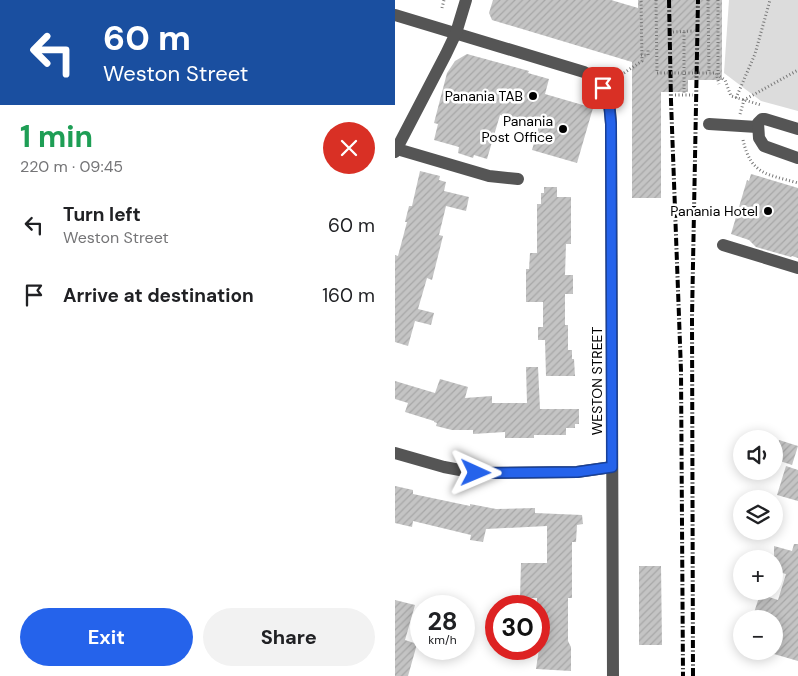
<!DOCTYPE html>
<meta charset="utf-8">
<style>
:root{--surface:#fff;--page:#f2f2f2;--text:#202124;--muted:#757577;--accent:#2563eb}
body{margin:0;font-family:"DM Sans",sans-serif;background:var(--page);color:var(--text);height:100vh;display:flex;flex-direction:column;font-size:19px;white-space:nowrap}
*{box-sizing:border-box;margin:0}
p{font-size:16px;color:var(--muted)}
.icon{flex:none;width:28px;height:28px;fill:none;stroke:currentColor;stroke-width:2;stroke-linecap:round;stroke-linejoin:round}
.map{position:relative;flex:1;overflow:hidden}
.panel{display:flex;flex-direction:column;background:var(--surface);width:395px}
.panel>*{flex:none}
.guide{background:#1a4fa0;color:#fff;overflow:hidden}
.controls{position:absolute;left:338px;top:430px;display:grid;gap:10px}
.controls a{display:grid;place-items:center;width:50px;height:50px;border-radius:50%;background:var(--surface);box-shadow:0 2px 12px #0003;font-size:25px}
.speed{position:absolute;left:15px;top:595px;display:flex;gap:10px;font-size:25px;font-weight:700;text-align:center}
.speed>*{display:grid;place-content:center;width:65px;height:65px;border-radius:50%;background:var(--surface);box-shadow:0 2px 12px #0003;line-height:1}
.speed small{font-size:12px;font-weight:400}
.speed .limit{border:8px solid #d22;background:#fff;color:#111}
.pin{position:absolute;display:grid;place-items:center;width:42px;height:42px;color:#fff;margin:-21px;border-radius:10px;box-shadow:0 2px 8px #0006}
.me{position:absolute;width:55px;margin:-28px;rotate:91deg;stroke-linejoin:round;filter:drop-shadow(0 0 4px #0008)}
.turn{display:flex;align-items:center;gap:18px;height:105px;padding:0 20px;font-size:22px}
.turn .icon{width:65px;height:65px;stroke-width:2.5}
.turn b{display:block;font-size:35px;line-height:42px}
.round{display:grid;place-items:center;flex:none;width:52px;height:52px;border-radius:26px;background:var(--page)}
.headline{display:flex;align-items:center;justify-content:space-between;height:85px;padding:0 20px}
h1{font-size:30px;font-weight:700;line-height:38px;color:#1e9e55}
.primary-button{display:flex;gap:10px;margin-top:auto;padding:10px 20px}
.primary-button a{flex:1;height:58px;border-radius:30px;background:var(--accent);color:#fff;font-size:20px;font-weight:700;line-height:58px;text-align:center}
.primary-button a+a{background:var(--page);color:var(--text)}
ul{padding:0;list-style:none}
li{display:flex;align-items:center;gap:15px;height:70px;padding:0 20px}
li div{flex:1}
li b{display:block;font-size:19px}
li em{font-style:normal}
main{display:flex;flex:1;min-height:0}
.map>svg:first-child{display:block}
.green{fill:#dcdcdc}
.building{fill:url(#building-hatch)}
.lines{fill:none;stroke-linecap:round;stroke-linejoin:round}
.path{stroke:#777;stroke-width:3;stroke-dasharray:1 2.5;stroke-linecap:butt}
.minor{stroke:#555;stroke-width:12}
.rail{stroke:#000;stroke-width:4;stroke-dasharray:8 2.5 1 2.5;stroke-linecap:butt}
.path-bridge{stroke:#777;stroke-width:3;stroke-dasharray:1 2.5;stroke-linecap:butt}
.route-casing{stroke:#184099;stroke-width:12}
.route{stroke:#2563eb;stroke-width:9}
.poi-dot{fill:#000;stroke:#fff;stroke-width:2}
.labels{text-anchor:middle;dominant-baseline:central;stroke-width:5;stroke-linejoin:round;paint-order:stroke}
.poi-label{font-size:14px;fill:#000;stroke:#fff;text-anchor:end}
.street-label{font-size:14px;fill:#000;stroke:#fff}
</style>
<main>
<section class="panel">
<div class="guide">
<div class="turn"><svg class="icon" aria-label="left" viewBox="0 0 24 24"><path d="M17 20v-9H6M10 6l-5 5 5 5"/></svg><div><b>60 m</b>Weston Street</div></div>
</div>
<div class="headline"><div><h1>1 min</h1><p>220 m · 09:45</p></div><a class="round" style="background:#d93025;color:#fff"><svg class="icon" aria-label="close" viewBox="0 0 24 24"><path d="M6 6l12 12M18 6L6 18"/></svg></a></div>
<ul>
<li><svg class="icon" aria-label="left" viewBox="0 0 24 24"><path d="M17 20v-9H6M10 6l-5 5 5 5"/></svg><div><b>Turn left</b><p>Weston Street</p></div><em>60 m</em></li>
<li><svg class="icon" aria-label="arrive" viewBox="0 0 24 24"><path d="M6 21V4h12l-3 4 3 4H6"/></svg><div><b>Arrive at destination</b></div><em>160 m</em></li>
</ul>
<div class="primary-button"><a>Exit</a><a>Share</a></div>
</section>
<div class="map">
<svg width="403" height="676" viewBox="0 0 403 676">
<defs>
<pattern id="building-hatch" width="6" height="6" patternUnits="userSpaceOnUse" patternTransform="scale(1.25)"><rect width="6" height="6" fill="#c4c4c4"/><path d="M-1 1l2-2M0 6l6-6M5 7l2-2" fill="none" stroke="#a7a7a7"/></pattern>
</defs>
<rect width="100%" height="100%" fill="#fff"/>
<!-- green -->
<path class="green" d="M 334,0 L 403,0 L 403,111 L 366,101 L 329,73 Z"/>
<!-- building -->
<g class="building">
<path d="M 98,0 L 216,0 L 243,8 L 243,0 L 327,0 L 327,80 L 293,80 L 293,92 L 266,92 L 266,198 L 237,198 L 237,62 L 97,20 L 94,13 Z"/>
<path d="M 72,54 L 134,71 L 133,73 L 154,79 L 150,94 L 198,108 L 182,163 L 137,150 L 144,126 L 105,115 L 92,159 L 79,155 L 78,158 L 63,153 L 64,147 L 39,140 L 43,124 L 39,123 L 52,73 L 60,61 Z"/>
<path d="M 25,171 L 45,176 L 44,180 L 51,182 L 49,191 L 74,197 L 71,211 L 51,206 L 44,235 L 48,236 L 37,280 L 32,278 L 23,309 L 39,313 L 36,325 L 20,321 L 13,346 L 0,342 L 0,255 L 3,256 L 12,222 L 10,222 L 14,206 L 17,206 Z"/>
<path d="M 356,174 L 403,188 L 403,258 L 397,256 L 396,257 L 361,247 L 354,240 L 336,234 L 352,180 L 354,181 Z"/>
<path d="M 149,187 L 162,187 L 162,197 L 176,197 L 176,244 L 171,244 L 170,275 L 178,275 L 178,294 L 170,294 L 170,325 L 173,325 L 173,350 L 177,350 L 177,359 L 179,359 L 180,376 L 151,376 L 150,340 L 143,340 L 143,327 L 148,327 L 148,302 L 131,302 L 131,269 L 134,269 L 135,253 L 142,253 L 142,204 L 146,204 L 146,193 L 149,193 Z"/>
<path d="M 131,367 L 143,367 L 145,409 L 184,409 L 184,424 L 180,424 L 180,428 L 171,428 L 171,435 L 139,435 L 139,438 L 110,438 L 110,432 L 78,434 L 78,430 L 57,430 L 41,426 L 42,423 L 39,422 L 39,421 L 10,412 L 13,403 L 0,399 L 0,381 L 40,393 L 45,379 L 73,387 L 70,398 L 97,396 L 97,403 L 132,403 Z"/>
<path d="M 384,440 L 403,446 L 397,465 L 379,459 Z"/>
<path d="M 391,466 L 403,470 L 403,501 L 382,495 Z"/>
<path d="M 0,486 L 18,490 L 18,494 L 75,506 L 75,504 L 101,509 L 140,508 L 140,513 L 187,515 L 188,524 L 182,525 L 181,542 L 177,542 L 177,598 L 173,598 L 173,641 L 176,647 L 176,671 L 141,669 L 144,649 L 144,606 L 142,606 L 142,598 L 125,598 L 126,563 L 152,563 L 152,526 L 91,529 L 88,542 L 75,540 L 76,535 L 18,521 L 17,527 L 0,523 Z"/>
<path d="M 399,544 L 403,544 L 403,661 L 379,654 L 379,619 L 357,619 L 365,594 L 383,600 L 391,574 L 387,573 L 387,571 L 379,570 L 379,546 L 397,551 Z"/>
<path d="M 244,566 L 266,566 L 267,645 L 244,645 Z"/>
<path d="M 0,600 L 20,605 L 10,640 L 22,644 L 13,676 L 0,676 Z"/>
</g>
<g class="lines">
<!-- path -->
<g class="path">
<path d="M 261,0 L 262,73"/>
<path d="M 313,0 L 314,73 L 321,73 L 324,84"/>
<path d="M 323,0 L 323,72 L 324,76 L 330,80 L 336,96 L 366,105"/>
<path d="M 47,8 L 49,0"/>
<path d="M 278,32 L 299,31"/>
<path d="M 289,32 L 289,95"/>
<path d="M 246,55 L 253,55 L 253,48"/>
<path d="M 229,73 L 247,61 L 246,0"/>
<path d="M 280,95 L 298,95"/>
<path d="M 341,98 L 360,54 L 375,0"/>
<path d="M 345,114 L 349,100 L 403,70"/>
<path d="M 348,140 C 356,175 372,174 403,183"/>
</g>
<!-- minor -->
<g class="minor">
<path d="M 0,15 L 189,72 C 212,85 215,99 216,124 L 218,676"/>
<path d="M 314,124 L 362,127"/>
<path d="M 403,129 L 370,119 L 367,119 L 363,123 L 364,138 L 369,146 L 403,158"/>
<path d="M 2,149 L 94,176 L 123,179"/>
<path d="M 0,152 L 51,54 L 61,33 L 71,0"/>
<path d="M 328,245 L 403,268"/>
<path d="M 0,453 L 49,467 L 81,473 L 182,472 L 217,467"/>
</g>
<!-- rail -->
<g class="rail">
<path d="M 274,0 L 276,101 L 286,371 L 288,676"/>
<path d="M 298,676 L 297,317 L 303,0"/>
</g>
<!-- path-bridge -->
<path class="path-bridge" d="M 262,73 L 314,73"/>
</g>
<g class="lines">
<!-- route casing -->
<g class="route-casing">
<path id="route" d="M 81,473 L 182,472 L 217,467 L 216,124 L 214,103 L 208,88"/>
</g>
<!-- route -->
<use href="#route" class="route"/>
</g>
<!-- markers -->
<g class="poi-dot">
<circle cx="138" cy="96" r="5"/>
<circle cx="168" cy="129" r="5"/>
<circle cx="373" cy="211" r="5"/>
</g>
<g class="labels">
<!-- poi labels -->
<g class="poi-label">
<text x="128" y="96">Panania TAB</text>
<text x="158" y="121">Panania<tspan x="158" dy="16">Post Office</tspan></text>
<text x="363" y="211">Panania Hotel</text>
</g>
<!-- street labels -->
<g class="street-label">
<text transform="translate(202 381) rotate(-90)">WESTON STREET</text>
</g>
</g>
</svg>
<div class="controls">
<a><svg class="icon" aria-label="sound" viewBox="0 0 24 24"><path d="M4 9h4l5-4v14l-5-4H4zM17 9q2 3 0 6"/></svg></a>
<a><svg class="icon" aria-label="layers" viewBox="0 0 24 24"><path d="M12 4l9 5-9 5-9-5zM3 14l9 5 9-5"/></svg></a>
<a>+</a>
<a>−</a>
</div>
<div class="speed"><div>28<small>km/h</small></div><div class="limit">30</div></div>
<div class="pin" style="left:208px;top:88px;background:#d93025"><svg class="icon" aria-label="arrive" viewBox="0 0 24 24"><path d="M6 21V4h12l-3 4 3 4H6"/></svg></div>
<svg class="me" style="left:81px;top:473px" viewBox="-20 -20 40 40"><path d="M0-17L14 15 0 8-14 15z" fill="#2563eb" stroke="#fff" stroke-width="4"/></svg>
</div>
</main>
